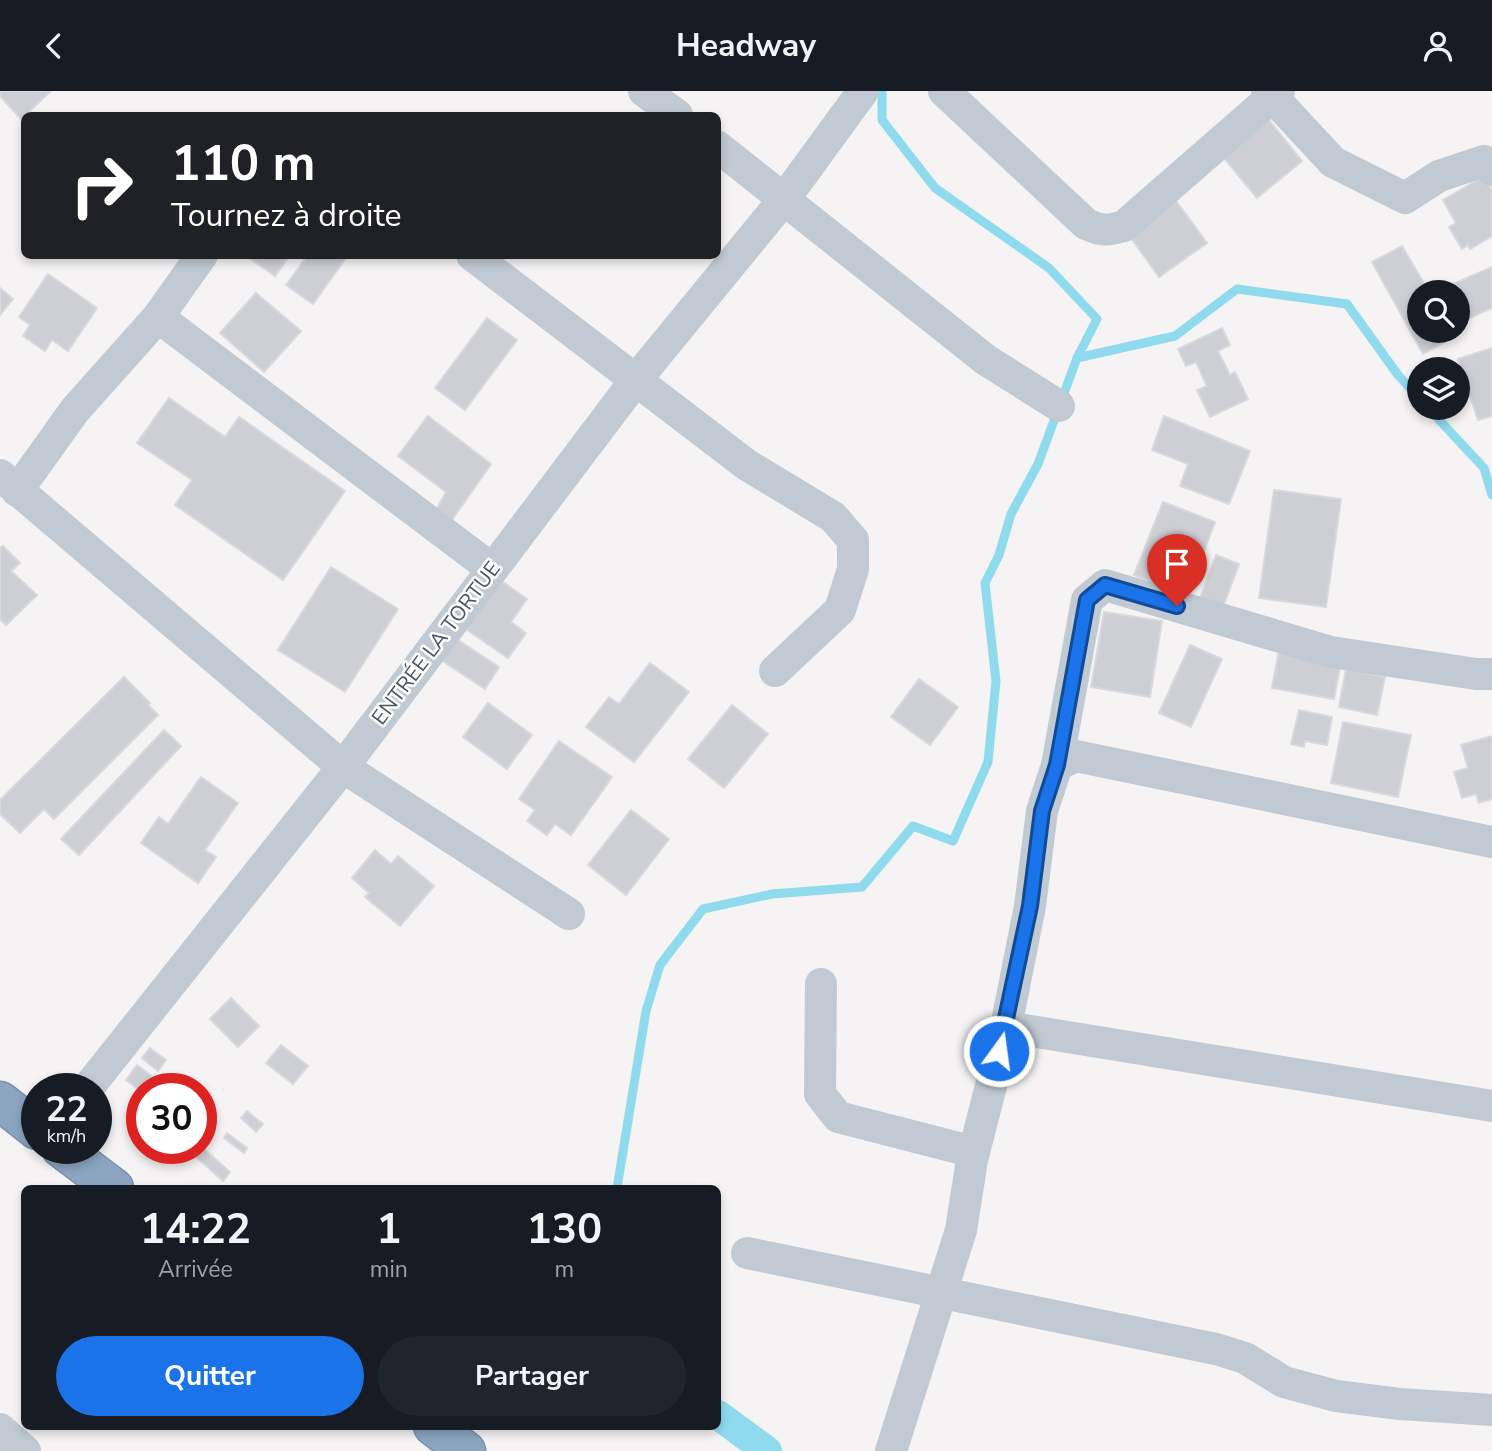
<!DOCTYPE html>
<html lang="fr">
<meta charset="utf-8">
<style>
:root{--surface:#171b24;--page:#20242c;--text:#f1f3f6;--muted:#9ea1a6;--accent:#1a73e8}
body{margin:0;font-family:"Nunito Sans",sans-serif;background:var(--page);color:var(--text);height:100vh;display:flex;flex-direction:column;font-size:26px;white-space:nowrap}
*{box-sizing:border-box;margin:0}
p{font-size:23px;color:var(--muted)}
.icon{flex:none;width:38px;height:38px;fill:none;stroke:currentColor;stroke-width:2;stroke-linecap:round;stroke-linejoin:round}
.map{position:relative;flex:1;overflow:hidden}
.sheet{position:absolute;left:21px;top:1094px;width:700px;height:245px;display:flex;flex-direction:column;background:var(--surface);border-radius:10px;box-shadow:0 4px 10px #0003}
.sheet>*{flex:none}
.hud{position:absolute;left:21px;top:21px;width:700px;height:147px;border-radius:10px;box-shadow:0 4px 10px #0003;background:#202124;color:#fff;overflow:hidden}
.tools{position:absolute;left:1407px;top:189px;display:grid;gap:14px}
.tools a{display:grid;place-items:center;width:63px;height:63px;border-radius:50%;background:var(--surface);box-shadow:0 4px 10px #0003;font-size:35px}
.speed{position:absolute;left:21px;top:982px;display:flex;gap:14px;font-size:35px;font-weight:700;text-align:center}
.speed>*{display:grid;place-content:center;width:91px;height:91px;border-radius:50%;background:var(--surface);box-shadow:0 4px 10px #0003;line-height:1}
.speed small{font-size:18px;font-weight:400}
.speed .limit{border:10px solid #d22;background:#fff;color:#111}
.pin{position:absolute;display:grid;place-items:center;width:60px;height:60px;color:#fff;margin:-72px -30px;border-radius:50% 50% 50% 0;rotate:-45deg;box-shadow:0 0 7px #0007}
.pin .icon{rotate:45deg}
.me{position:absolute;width:77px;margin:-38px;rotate:14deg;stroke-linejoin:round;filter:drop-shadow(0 0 5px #0008)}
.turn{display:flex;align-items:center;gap:24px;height:147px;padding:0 35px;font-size:32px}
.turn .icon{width:91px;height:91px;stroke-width:2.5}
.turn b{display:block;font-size:49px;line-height:60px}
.eta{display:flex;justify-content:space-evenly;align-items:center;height:119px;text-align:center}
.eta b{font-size:42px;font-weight:700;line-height:49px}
.primary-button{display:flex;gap:14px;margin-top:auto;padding:14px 35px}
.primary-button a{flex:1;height:80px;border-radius:42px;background:var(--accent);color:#fff;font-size:28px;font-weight:700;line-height:80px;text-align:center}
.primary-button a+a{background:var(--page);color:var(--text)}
header{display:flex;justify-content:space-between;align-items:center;height:91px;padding:0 35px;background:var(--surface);font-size:32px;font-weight:700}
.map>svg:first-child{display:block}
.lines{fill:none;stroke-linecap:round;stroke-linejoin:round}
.stream{stroke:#90daee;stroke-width:9}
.canal{stroke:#90daee;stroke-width:30}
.building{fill:#cdcfd5;stroke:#d7d9de;stroke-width:2}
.highway-casing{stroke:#7690ad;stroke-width:41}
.street{stroke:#c1cad2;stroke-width:32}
.highway{stroke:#8ba5c1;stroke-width:38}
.route-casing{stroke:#114b97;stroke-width:18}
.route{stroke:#1a73e8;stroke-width:12}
.labels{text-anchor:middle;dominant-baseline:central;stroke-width:5;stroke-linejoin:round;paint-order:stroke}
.street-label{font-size:21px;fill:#4a5661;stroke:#fff}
</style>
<header><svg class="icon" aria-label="back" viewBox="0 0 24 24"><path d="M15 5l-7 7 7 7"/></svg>Headway<svg class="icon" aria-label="person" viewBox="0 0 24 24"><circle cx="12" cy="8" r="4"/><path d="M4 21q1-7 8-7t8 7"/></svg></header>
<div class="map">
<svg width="1492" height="1360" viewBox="0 0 1492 1360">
<rect width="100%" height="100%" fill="#f5f3f3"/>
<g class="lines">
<!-- stream -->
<g class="stream">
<path d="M 1077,267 L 1175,245 L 1237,198 L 1347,213 L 1398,284 L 1419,307"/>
<path d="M 1428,317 L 1484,377 L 1492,404"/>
<path d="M 617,1097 L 646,920 L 660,874 L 703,818 L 772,803 L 862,796 L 913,735 L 953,750 L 988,671 L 996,590 L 985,492 L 999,464 L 1011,423 L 1038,373 L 1077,267 L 1097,228 L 1049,177 L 935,97 L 882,29 L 882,0"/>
</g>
<!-- canal -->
<path class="canal" d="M 718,1324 L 767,1360"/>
</g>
<!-- building -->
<g class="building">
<path d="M 0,0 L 51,0 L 21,28 L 0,5 Z"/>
<path d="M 1269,29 L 1302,70 L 1257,107 L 1223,66 Z"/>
<path d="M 1484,85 L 1492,99 L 1492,145 L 1470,158 L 1468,154 L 1462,158 L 1449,136 L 1456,132 L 1443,109 Z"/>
<path d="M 1176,110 L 1207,152 L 1159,186 L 1129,144 Z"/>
<path d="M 1402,155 L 1429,201 L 1419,201 L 1419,240 L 1451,240 L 1454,246 L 1423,263 L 1372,171 Z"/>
<path d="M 245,164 L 290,164 L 275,185 Z"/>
<path d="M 308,164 L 348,164 L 313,213 L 286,194 Z"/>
<path d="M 1492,176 L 1492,217 L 1468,228 L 1453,193 Z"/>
<path d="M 48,183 L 97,217 L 68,260 L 52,249 L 45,260 L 23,245 L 30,234 L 19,226 Z"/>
<path d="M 0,197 L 13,208 L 0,224 Z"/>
<path d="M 256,202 L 301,240 L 264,281 L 220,242 Z"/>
<path d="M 487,227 L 517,249 L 465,319 L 435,297 Z"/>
<path d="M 1222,237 L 1230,254 L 1218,260 L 1230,284 L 1235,281 L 1248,308 L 1210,326 L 1197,299 L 1207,295 L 1196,271 L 1186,275 L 1178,258 Z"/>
<path d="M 1492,257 L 1492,325 L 1478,329 L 1458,268 Z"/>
<path d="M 169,307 L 225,346 L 239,326 L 345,400 L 283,489 L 175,414 L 192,389 L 137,352 Z"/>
<path d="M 428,325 L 491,373 L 452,429 L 436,419 L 446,401 L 398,365 Z"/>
<path d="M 1164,325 L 1250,360 L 1229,413 L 1180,395 L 1188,373 L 1152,359 Z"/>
<path d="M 1274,399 L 1341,408 L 1326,516 L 1259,507 Z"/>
<path d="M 1163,411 L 1215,431 L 1187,505 L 1134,484 Z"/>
<path d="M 3,455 L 20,472 L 11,480 L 37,504 L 6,534 L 0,528 L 0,457 Z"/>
<path d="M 1216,464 L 1239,473 L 1222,519 L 1199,510 Z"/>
<path d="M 331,476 L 398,518 L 345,601 L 278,559 Z"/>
<path d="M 500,489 L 527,508 L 511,531 L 526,542 L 508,567 L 463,536 Z"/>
<path d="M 1104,521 L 1162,530 L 1150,606 L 1091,596 Z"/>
<path d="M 455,547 L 499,576 L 485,598 L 441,569 Z"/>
<path d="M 1190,554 L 1222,568 L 1191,636 L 1159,622 Z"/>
<path d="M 1279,559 L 1341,571 L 1334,608 L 1272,597 Z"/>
<path d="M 650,572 L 689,601 L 634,671 L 586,636 L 609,606 L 619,613 Z"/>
<path d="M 1346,578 L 1385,586 L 1377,624 L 1339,616 Z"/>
<path d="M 124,586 L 150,612 L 148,614 L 158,624 L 54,728 L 44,718 L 20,742 L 0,723 L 0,709 Z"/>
<path d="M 919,588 L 958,616 L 930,654 L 891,626 Z"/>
<path d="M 488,612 L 532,644 L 507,678 L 463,646 Z"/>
<path d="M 732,614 L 768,643 L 724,697 L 688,668 Z"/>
<path d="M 1299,619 L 1332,626 L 1327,654 L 1305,650 L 1304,656 L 1291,653 Z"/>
<path d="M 1343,631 L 1411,644 L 1398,706 L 1331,692 Z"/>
<path d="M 164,639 L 181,655 L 79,764 L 61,748 Z"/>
<path d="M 1492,645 L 1492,708 L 1479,712 L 1476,703 L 1462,707 L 1454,681 L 1468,677 L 1461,654 Z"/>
<path d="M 559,650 L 612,686 L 571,744 L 555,733 L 547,744 L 527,730 L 535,719 L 519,708 Z"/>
<path d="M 201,686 L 238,712 L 205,759 L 216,766 L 198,792 L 141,752 L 159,726 L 168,733 Z"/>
<path d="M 631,719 L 669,748 L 626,804 L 588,774 Z"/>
<path d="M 375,759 L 391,773 L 398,765 L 434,795 L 400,835 L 365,806 L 369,802 L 352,787 Z"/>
<path d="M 231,907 L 259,935 L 238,956 L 210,928 Z"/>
<path d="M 281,954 L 308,975 L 293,993 L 266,972 Z"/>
<path d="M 150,957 L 166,969 L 158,980 L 142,967 Z"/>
<path d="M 137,974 L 153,986 L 142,1001 L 126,989 Z"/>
<path d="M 247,1020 L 263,1033 L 256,1041 L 241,1027 Z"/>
<path d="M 227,1042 L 247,1057 L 244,1062 L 224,1047 Z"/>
<path d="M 201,1055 L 230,1081 L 223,1090 L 186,1057 L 201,1057 Z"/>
</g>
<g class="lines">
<!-- highway casing -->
<g class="highway-casing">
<g id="highway">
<path d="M 0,1010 L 37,1039"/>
<path d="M 61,1057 L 114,1097"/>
<path d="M 433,1335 L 466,1360"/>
</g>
</g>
<!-- street -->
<g class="street">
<path d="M 644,0 L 677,24"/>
<path d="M 944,0 L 1086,133 C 1101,140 1108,140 1124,135 L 1279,0"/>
<path d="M 1267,0 L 1333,71 L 1405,107 L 1439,85 L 1484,70 L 1492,79"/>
<path d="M 718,56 L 986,269 L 1059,315"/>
<path d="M 472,164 L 747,374 L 833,426 L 853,449 L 853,478 L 840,519 L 775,580"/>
<path d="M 158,226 L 492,478"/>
<path d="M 0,384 L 343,676 L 569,823"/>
<path d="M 17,400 L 75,319 L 158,226 L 202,164"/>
<path d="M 1057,674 L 1087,509 L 1105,494 L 1331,561 L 1476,583 L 1492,583"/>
<path d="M 821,893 L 820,1003 L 838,1026 L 974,1061"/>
<path d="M 1006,936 L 1492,1015"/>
<path d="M 87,998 L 343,676 L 635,290 L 785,107 L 863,0"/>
<path d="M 747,1162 L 1216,1258 L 1245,1267 L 1284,1291 L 1336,1305 L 1400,1313 L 1492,1319"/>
<path d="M 0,1338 L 25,1360"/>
<path d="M 891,1360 L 961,1139 L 972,1069 L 1006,936 L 1030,815 L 1042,720 L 1057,674 L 1076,665 L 1492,751"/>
</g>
<!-- highway -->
<use href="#highway" class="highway"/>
</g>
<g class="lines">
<!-- route casing -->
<g class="route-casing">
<path id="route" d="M 999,960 L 1030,815 L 1042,720 L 1057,674 L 1087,509 L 1105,494 L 1177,515"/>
</g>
<!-- route -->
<use href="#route" class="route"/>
</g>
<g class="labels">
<!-- street labels -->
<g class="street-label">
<text transform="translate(436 552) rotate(-53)">ENTRÉE LA TORTUE</text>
</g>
</g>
</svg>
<div class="tools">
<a><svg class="icon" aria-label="search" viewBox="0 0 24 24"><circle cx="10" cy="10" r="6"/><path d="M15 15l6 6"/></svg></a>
<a><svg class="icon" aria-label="layers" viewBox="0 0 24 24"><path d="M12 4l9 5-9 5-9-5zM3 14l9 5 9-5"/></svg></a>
</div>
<div class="speed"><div>22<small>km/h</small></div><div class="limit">30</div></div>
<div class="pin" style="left:1177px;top:515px;background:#d93025"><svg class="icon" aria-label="arrive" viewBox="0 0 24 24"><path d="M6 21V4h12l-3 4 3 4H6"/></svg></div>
<svg class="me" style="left:999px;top:960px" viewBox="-20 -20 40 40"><circle r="17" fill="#1a73e8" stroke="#fff" stroke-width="3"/><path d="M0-11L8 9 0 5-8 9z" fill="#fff"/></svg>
<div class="hud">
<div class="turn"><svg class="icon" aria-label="right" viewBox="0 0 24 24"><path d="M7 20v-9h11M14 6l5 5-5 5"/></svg><div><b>110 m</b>Tournez à droite</div></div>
</div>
<section class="sheet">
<div class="eta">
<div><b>14:22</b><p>Arrivée</p></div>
<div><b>1</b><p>min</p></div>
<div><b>130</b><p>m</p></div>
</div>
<div class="primary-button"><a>Quitter</a><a>Partager</a></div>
</section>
</div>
